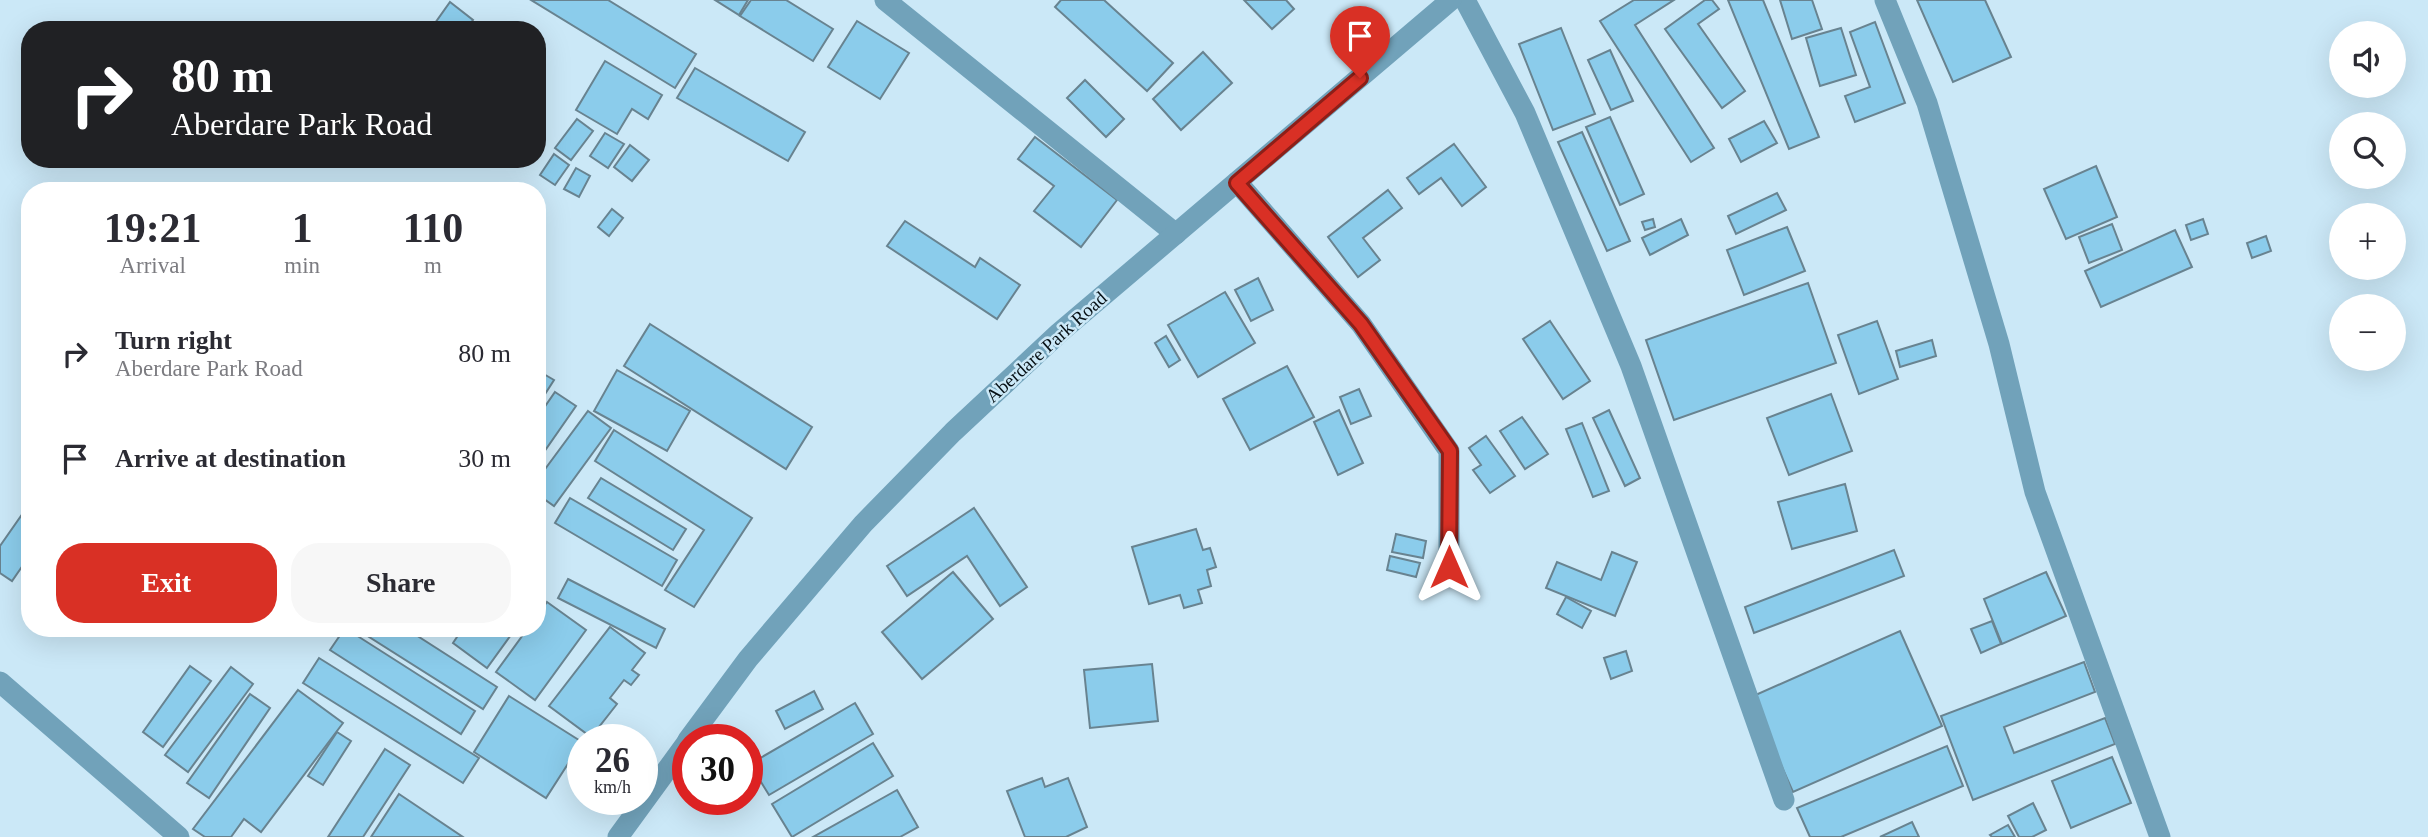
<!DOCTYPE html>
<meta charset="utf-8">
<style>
:root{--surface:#fff;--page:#f7f7f7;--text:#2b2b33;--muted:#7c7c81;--accent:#d93025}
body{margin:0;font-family:Georgia,serif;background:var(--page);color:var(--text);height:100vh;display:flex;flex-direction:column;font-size:26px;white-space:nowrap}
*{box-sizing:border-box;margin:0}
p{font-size:23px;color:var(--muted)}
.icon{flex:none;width:38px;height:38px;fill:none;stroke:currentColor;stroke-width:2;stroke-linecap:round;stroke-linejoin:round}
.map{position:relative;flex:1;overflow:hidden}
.details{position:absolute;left:21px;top:182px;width:525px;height:455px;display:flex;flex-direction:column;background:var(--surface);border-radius:28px;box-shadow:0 7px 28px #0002}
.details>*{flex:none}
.guide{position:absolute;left:21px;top:21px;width:525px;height:147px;border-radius:28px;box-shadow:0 7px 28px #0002;background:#202124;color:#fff;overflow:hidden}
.buttons{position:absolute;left:2329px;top:21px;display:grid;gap:14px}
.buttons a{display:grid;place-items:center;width:77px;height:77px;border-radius:50%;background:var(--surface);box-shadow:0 7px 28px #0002;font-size:35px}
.speed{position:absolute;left:567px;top:724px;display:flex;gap:14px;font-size:35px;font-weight:700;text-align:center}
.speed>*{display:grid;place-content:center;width:91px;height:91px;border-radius:50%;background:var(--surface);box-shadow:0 7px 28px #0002;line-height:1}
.speed small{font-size:18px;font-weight:400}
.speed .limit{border:10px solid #d22;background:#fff;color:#111}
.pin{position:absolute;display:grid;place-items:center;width:60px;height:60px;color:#fff;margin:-72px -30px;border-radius:50% 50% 50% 0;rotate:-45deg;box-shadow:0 0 7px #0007}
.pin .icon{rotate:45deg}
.me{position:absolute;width:77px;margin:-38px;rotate:0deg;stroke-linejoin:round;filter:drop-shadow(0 0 5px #0008)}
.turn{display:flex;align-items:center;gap:24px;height:147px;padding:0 35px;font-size:32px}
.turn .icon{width:91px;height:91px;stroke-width:2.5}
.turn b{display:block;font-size:49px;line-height:60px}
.eta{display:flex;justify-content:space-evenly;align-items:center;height:119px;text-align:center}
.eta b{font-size:42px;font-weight:600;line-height:49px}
.button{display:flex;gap:14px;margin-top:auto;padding:14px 35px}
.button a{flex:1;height:80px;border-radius:28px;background:var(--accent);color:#fff;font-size:28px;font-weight:600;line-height:80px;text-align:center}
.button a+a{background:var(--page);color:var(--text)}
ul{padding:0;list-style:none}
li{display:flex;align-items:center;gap:21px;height:105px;padding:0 35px}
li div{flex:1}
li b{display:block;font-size:26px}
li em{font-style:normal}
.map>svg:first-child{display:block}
.building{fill:#8bcceb;stroke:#688390;stroke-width:2}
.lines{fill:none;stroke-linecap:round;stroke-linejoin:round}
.minor{stroke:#71a2ba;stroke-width:21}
.tertiary{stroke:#71a2ba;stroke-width:21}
.route-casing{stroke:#8d1f18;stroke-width:18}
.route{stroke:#d93025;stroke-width:12}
.labels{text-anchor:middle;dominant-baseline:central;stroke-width:5;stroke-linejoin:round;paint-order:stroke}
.street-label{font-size:19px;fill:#060f14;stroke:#cbe8f7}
</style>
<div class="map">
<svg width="2428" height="837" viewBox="0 0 2428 837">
<rect width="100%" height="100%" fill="#cbe8f7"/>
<!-- building -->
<g class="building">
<path d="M 531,0 L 608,0 L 696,54 L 675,88 Z"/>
<path d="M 715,0 L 748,0 L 739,15 Z"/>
<path d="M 751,0 L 786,0 L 833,29 L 813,61 L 740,16 Z"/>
<path d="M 1061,0 L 1104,0 L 1173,63 L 1147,91 L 1055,7 Z"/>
<path d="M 1244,0 L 1286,0 L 1294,9 L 1272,29 Z"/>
<path d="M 1634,0 L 1674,0 L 1635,25 L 1714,148 L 1691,162 L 1600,21 Z"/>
<path d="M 1705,0 L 1712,0 L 1719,9 L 1698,24 L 1745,91 L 1722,108 L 1665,29 Z"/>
<path d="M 1728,0 L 1763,0 L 1819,137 L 1789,149 Z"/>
<path d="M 1780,0 L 1812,0 L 1822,29 L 1792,39 Z"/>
<path d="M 1917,0 L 1985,0 L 2011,57 L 1953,82 Z"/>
<path d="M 450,2 L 473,20 L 465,30 L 437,30 L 433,26 Z"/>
<path d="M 857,21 L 909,53 L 880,99 L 828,67 Z"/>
<path d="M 1875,22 L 1905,103 L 1855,122 L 1845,96 L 1870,87 L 1850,32 Z"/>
<path d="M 1561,28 L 1595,114 L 1553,130 L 1519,44 Z"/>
<path d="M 1841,28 L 1856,75 L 1820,86 L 1806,38 Z"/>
<path d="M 1610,50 L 1633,101 L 1611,110 L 1588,60 Z"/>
<path d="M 1203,52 L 1232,83 L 1181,130 L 1153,99 Z"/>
<path d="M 605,61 L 662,95 L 648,119 L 632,109 L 617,134 L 576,110 Z"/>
<path d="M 695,68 L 805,132 L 788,161 L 677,98 Z"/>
<path d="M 1085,80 L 1124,119 L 1106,137 L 1067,98 Z"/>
<path d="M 1610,117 L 1644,194 L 1620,205 L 1586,127 Z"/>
<path d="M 577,119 L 593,131 L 571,160 L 555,148 Z"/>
<path d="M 1764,121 L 1777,143 L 1741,162 L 1729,139 Z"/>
<path d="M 1582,132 L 1630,241 L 1607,251 L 1558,142 Z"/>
<path d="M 605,133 L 624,144 L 608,168 L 590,156 Z"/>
<path d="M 1035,137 L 1117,200 L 1081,247 L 1034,211 L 1054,186 L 1018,159 Z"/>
<path d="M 1454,144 L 1486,187 L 1462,206 L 1441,178 L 1419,194 L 1407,178 Z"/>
<path d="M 630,145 L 649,160 L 632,181 L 614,167 Z"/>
<path d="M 554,154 L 569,165 L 555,185 L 540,175 Z"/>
<path d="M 2096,166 L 2117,217 L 2066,239 L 2044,189 Z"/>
<path d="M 576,168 L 590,176 L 579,197 L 564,189 Z"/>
<path d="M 1388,190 L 1402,208 L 1363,238 L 1380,260 L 1358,277 L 1328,237 Z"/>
<path d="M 1777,193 L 1786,210 L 1736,234 L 1728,216 Z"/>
<path d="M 612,209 L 623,218 L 609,236 L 598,227 Z"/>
<path d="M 1653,219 L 1655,227 L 1645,230 L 1642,222 Z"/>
<path d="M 1681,219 L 1688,235 L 1650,255 L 1642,238 Z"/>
<path d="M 2203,219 L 2208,234 L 2191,240 L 2186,225 Z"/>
<path d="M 905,221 L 975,267 L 980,258 L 1020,285 L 997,319 L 887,246 Z"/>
<path d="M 2112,224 L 2122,250 L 2089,263 L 2079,237 Z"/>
<path d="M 1787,227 L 1805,271 L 1744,295 L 1727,250 Z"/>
<path d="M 2175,230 L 2192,267 L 2101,307 L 2085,271 Z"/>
<path d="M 2266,236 L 2271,251 L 2252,258 L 2247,243 Z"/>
<path d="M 1258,278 L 1273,310 L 1251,321 L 1235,290 Z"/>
<path d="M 1808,283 L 1836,363 L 1674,420 L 1646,340 Z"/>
<path d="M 1225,292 L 1255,343 L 1198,377 L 1168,325 Z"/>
<path d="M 1550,321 L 1590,381 L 1563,399 L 1523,339 Z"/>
<path d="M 1877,321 L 1898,379 L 1859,394 L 1838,335 Z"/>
<path d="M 650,324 L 812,427 L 786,469 L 624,366 Z"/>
<path d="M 1166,336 L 1180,360 L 1169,367 L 1155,343 Z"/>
<path d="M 1932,340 L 1936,356 L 1900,367 L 1896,351 Z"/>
<path d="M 1287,366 L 1314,417 L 1250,450 L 1223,399 Z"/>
<path d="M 617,370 L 690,411 L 667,451 L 594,411 Z"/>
<path d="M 542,373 L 554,380 L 540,402 L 537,380 Z"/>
<path d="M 1359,389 L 1371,416 L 1351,424 L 1340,397 Z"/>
<path d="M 555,392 L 576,406 L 537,462 L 537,418 Z"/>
<path d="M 1831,394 L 1852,451 L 1789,475 L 1767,418 Z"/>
<path d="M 1339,410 L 1363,463 L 1338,475 L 1314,422 Z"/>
<path d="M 1609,410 L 1640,478 L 1625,486 L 1593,418 Z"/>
<path d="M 588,411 L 611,428 L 554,506 L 537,494 L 537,480 Z"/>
<path d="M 1522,417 L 1548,454 L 1525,469 L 1500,431 Z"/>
<path d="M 1582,423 L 1609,491 L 1593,497 L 1566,429 Z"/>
<path d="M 614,430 L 752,518 L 694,607 L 665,590 L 704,530 L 595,461 Z"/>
<path d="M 1486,436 L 1515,476 L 1490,493 L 1473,470 L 1481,465 L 1469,448 Z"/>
<path d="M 601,478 L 686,529 L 673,550 L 588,498 Z"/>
<path d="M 1845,484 L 1857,531 L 1792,549 L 1778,502 Z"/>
<path d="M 570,498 L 677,560 L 662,586 L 555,523 Z"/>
<path d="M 30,503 L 30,555 L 12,581 L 0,573 L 0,546 Z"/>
<path d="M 974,508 L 1027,587 L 1000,606 L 967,556 L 907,596 L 887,566 Z"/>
<path d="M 1196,529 L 1203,550 L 1210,548 L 1216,567 L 1207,570 L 1211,586 L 1198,590 L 1202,603 L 1184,608 L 1180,595 L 1149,604 L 1132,547 Z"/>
<path d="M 1396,534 L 1426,541 L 1423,558 L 1392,552 Z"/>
<path d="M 1894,550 L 1904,576 L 1754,633 L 1745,607 Z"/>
<path d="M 1612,552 L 1637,562 L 1615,616 L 1546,588 L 1557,562 L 1601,580 Z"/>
<path d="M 1390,556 L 1420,563 L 1416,577 L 1387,570 Z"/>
<path d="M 953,572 L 993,619 L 922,679 L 882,632 Z"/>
<path d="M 2046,572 L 2066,616 L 2002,644 L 1984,599 Z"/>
<path d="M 568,579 L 665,629 L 656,648 L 558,598 Z"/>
<path d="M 1566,597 L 1591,611 L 1582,628 L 1557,614 Z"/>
<path d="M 547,602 L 586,630 L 535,700 L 496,672 L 528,628 L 537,628 L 537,616 Z"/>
<path d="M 1992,621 L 2001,644 L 1981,653 L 1971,629 Z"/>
<path d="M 610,627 L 645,653 L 632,670 L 639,675 L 631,685 L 624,680 L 610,698 L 617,704 L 591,737 L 549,706 Z"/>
<path d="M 345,628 L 475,711 L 461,734 L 330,650 Z"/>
<path d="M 355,628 L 405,628 L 497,687 L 483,709 Z"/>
<path d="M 463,628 L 516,628 L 487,668 L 453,643 Z"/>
<path d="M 1900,631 L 1942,726 L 1793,792 L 1751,697 Z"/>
<path d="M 1626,651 L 1632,671 L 1611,679 L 1604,658 Z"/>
<path d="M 319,658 L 479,758 L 463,783 L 303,683 Z"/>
<path d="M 2084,662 L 2095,692 L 2004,727 L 2014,753 L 2105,718 L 2115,744 L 1973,800 L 1941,716 Z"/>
<path d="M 1152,664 L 1158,721 L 1090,728 L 1084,670 Z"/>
<path d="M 190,666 L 211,681 L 163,747 L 143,732 Z"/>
<path d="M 231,667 L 253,684 L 188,772 L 165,755 Z"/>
<path d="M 298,690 L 343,723 L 261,832 L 244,819 L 231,837 L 205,837 L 193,829 Z"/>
<path d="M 814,691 L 823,709 L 785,729 L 776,711 Z"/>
<path d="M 250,694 L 270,708 L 209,798 L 187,783 Z"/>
<path d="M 509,696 L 582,742 L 546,798 L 474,752 Z"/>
<path d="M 855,703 L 873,734 L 769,795 L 750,764 Z"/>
<path d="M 337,732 L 351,741 L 323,785 L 308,776 Z"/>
<path d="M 873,743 L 893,776 L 792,837 L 772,804 Z"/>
<path d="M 1947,746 L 1963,786 L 1841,837 L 1810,837 L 1797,808 Z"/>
<path d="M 385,749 L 410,765 L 363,837 L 328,837 Z"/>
<path d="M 2112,757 L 2131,803 L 2071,828 L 2052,781 Z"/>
<path d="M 1042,778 L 1045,787 L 1068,778 L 1087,827 L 1066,837 L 1025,837 L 1007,791 Z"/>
<path d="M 897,790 L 918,827 L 900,837 L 813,837 Z"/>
<path d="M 399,794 L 463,837 L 371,837 Z"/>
<path d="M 2033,803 L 2046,830 L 2032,837 L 2019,837 L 2008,816 Z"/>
<path d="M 1912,822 L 1919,837 L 1880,837 Z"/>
<path d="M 2008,825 L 2015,837 L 1992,837 L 1990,835 Z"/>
</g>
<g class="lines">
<!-- minor -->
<g class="minor">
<path d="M 885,0 L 1176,234"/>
<path d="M 1465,0 L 1525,113 L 1631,366 L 1784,800"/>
<path d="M 1885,0 L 1927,103 L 1999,344 L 2035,492 L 2160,837"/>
<path d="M 1237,182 L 1361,324 L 1449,451 L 1449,567"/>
<path d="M 0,682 L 179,837"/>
</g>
<!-- tertiary -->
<g class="tertiary">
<path d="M 688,740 L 748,659 L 863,524 L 953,432 L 1059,333 L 1451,0"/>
<path d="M 618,837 L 688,741"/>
</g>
</g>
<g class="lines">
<!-- route casing -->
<g class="route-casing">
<path id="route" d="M 1360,78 L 1237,183 L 1361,324 L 1450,451 L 1449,567"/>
</g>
<!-- route -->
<use href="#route" class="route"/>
</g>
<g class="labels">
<!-- street labels -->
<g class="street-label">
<text transform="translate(1046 347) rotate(-42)">Aberdare Park Road</text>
</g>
</g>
</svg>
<div class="buttons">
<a><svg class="icon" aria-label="sound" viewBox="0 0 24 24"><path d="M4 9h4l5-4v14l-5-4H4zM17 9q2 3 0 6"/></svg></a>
<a><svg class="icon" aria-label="search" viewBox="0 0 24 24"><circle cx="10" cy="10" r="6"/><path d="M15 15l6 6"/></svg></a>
<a>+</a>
<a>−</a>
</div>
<div class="speed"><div>26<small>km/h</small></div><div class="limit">30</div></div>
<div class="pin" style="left:1360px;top:78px;background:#d93025"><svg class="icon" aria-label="arrive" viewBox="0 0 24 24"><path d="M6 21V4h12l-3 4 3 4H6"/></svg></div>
<svg class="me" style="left:1449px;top:567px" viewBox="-20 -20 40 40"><path d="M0-17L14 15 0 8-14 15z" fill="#d93025" stroke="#fff" stroke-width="4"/></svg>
<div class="guide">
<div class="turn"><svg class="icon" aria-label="right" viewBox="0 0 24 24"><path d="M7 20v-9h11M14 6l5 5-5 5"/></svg><div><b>80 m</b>Aberdare Park Road</div></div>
</div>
<section class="details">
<div class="eta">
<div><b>19:21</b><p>Arrival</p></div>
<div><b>1</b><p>min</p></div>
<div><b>110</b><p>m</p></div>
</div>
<ul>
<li><svg class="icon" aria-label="right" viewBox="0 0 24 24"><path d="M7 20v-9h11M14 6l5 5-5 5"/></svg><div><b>Turn right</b><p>Aberdare Park Road</p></div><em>80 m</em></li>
<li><svg class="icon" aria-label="arrive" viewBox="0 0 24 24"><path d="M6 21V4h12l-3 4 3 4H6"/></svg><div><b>Arrive at destination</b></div><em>30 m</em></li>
</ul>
<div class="button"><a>Exit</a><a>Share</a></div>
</section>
</div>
